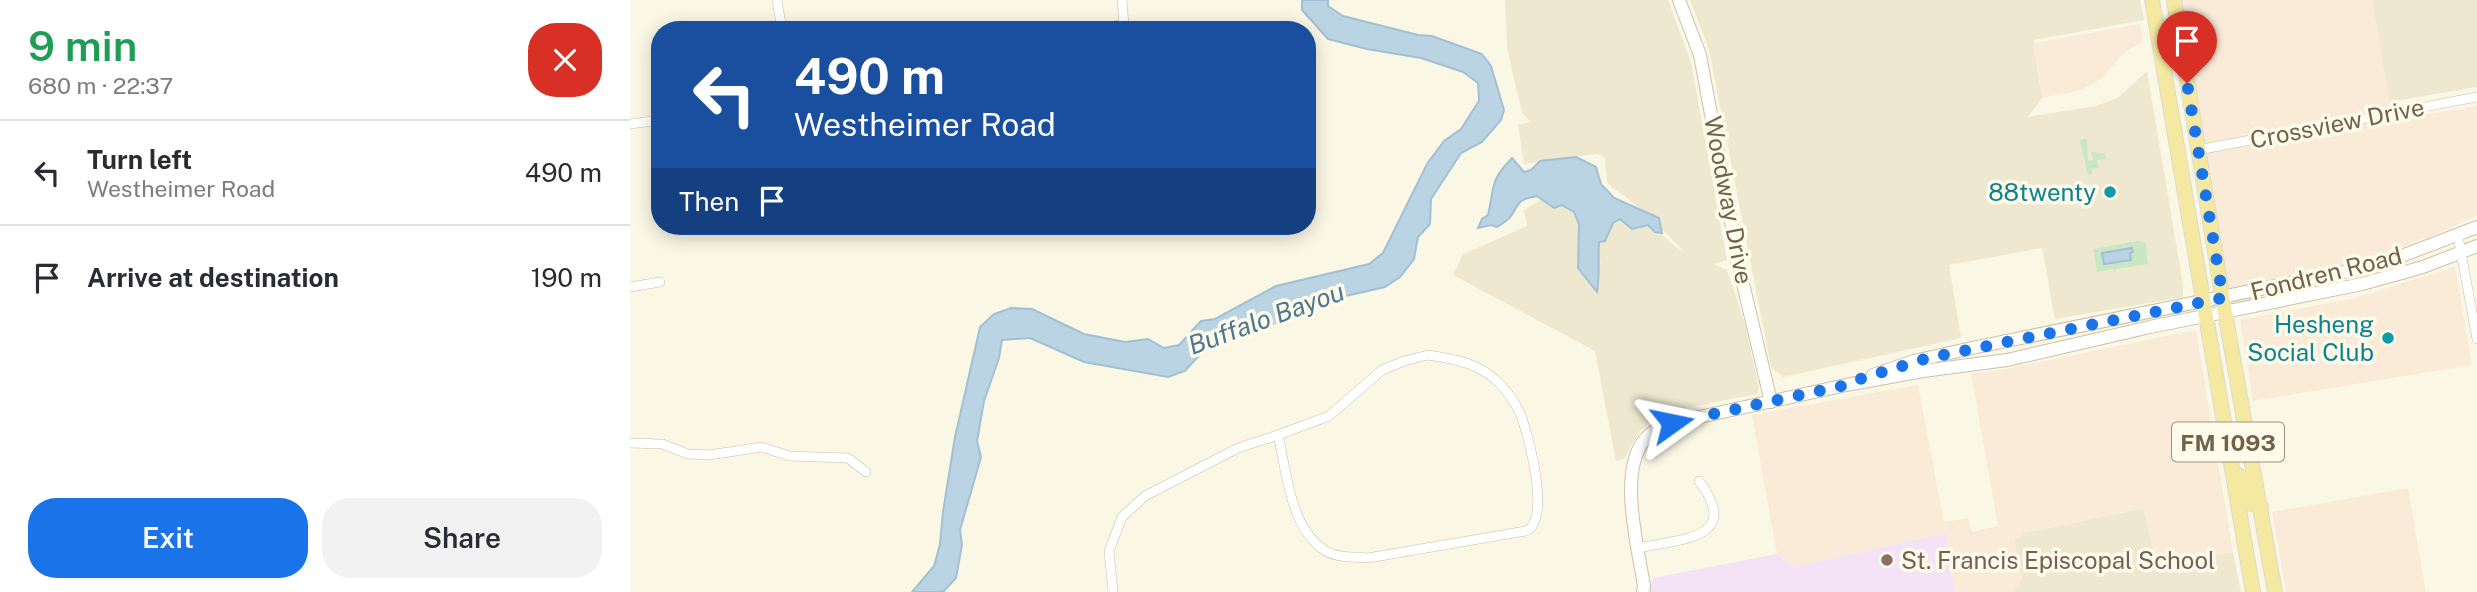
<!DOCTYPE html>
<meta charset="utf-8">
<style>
:root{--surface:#fff;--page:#f2f2f3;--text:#2b2b33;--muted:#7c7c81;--line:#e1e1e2;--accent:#1a73e8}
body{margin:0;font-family:"Public Sans",sans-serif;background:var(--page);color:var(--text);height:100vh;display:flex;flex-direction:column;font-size:26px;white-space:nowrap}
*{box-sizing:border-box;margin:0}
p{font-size:23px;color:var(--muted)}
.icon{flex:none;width:38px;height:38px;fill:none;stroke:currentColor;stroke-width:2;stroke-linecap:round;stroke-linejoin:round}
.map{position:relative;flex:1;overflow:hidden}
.side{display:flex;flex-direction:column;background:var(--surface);width:630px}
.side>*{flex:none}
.guide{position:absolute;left:21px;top:21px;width:665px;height:214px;border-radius:28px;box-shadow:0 4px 18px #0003;background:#1a4fa0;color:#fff;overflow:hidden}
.pin{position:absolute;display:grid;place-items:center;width:60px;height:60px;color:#fff;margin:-72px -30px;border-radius:50% 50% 50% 0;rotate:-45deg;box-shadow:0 0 7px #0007}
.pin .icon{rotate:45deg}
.me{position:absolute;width:77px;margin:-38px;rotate:78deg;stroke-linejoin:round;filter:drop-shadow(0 0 5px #0008)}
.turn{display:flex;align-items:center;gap:24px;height:147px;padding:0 28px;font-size:32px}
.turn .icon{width:91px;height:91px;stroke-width:2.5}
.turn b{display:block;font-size:49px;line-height:60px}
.then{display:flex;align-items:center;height:66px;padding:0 28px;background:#0003;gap:14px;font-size:26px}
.round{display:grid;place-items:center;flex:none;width:74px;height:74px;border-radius:28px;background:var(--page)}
.overview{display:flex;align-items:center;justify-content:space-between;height:119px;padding:0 28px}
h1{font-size:42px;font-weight:600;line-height:52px;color:#1e9e55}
.button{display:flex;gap:14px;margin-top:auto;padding:14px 28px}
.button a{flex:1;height:80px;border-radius:28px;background:var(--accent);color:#fff;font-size:28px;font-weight:600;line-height:80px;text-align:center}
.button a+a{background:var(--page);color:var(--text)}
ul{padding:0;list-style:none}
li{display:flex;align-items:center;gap:21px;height:105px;padding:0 28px;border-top:2px solid var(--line)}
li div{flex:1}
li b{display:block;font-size:26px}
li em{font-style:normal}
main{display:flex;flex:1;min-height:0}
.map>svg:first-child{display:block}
.residential{fill:#efe8d1}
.commercial{fill:#faebd9}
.education{fill:#f4e2f7}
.green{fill:#cae7c4}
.water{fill:#bbd4e3;stroke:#a2c0d4;stroke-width:2}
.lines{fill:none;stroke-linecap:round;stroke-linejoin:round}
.river{stroke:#bbd4e3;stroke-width:14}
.street-casing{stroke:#c8beaa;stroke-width:10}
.secondary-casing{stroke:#cbc0a8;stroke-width:14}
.primary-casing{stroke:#ddd9d4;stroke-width:16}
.street{stroke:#fff;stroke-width:9}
.secondary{stroke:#fff;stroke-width:12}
.primary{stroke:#f5e9a2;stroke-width:14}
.route{stroke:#1a73e8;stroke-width:12;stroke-dasharray:0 21.6}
.culture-dot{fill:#0f9aa8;stroke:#fefbeb;stroke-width:2.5}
.education-dot{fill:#8d6e63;stroke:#fefbeb;stroke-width:2.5}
.labels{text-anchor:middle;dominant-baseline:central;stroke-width:7;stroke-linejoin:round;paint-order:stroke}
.shield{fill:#fefbeb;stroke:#9b907c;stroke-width:2}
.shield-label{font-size:23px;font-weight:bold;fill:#71624c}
.street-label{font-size:24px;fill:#71624c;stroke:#fefbeb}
.culture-label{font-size:24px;fill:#0d838f;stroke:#fefbeb;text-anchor:end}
.education-label{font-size:24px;fill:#785e54;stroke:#fefbeb;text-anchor:start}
.water-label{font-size:26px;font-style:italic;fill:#4e7690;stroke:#fefbeb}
</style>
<main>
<section class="side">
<div class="overview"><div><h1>9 min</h1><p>680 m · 22:37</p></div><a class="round" style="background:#d93025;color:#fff"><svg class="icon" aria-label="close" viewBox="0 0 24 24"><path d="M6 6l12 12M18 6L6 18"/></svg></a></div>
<ul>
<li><svg class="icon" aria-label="left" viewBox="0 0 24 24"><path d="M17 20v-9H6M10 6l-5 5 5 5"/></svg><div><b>Turn left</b><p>Westheimer Road</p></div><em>490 m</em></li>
<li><svg class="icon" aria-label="arrive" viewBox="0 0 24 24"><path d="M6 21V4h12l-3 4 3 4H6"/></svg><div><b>Arrive at destination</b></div><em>190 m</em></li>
</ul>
<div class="button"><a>Exit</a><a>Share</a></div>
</section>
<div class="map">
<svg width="1847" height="592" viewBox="0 0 1847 592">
<rect width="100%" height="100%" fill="#fbf7e5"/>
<!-- residential -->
<g class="residential">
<path d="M 875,0 L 1038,0 L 1061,62 L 1097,260 L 1084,264 L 1097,270 L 1115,324 L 1129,388 L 1127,394 L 1050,409 L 1019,423 L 1010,431 L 994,459 L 986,461 L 965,351 L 823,275 L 833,254 L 897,226 L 894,210 L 912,199 L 924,207 L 932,204 L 944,212 L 949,224 L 949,268 L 971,263 L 962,251 L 977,217 L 1010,215 L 1047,248 L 1054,251 L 1010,208 L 977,183 L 975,158 L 967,154 L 894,164 L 888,125 L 901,122 L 892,113 L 877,48 Z"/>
<path d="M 1060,0 L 1510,0 L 1514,20 L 1403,40 L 1412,98 L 1398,117 L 1465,106 L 1488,98 L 1517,71 L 1553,285 L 1553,297 L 1425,319 L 1412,248 L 1319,265 L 1331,338 L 1153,377 L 1141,367 L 1079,50 Z"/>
<path d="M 1742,0 L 1847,0 L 1847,87 L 1759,102 Z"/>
<path d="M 1514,508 L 1524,553 L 1531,561 L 1603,552 L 1611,592 L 1383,592 L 1392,579 L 1384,540 L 1395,533 Z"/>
</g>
<!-- commercial -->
<g class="commercial">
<path d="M 1552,0 L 1742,0 L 1762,120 L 1847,106 L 1847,216 L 1804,235 L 1724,264 L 1597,291 Z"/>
<path d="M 1510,24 L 1513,42 L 1493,53 L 1472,79 L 1451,90 L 1412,98 L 1404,43 Z"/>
<path d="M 1825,267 L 1842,365 L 1623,401 L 1610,320 L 1725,298 Z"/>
<path d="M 1566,330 L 1603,552 L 1531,561 L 1524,553 L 1513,508 L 1395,533 L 1384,540 L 1392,579 L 1383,592 L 1325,592 L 1316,533 L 1164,567 L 1147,554 L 1122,415 L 1288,385 L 1314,522 L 1338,518 L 1342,532 L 1368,526 L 1341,373 L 1365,371 Z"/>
<path d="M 1778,488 L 1796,592 L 1656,592 L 1642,512 Z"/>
</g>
<!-- education -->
<path class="education" d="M 1316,533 L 1325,592 L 1018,592 L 1023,578 L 1147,554 L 1164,567 Z"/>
<!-- green -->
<g class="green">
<path d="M 1457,138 L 1458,161 L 1463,160 L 1461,152 L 1474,153 L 1476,159 L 1467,160 L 1469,168 L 1462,169 L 1462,174 L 1458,175 L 1450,140 Z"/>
<path d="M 1508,241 L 1516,243 L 1518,264 L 1486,269 L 1484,272 L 1483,269 L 1467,272 L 1463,249 Z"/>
</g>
<!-- water -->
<g class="water">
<path d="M 672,0 L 698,0 L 698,6 L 713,16 L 788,35 L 802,36 L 852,54 L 861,66 L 874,110 L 871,120 L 852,142 L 831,153 L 801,199 L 800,224 L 788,237 L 784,259 L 770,277 L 755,287 L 654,310 L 576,348 L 555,371 L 538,377 L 454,362 L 400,338 L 372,340 L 369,358 L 354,401 L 347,441 L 351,457 L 330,530 L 332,545 L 326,578 L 313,592 L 282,592 L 304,566 L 310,544 L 313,512 L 325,437 L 350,327 L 364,314 L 381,308 L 402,309 L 454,334 L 495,342 L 518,339 L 534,348 L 549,345 L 571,321 L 585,319 L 646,286 L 739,264 L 753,253 L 797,164 L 814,141 L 831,129 L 849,101 L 848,83 L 833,72 L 791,58 L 737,49 L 698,39 L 672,10 Z"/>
<path d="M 946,157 L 966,167 L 971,184 L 984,198 L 1029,218 L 1032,233 L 1025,232 L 1018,225 L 1002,229 L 990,219 L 983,223 L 975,241 L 969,242 C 968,259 970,275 967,292 L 948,268 L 949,224 L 944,212 L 932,205 L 924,208 L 907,196 C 887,200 891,201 881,216 C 878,220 872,224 867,227 L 861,225 L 848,228 L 852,219 L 858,215 C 865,186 859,182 882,158 L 894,172 L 901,170 L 910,161 Z"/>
<path d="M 1502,248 L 1503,252 L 1500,253 L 1501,260 L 1474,264 L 1472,253 Z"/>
</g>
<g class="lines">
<!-- river -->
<path class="river" d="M 599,335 L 691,299"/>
<!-- street casing -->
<g class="street-casing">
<g id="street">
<path d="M 147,0 L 152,30"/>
<path d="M 492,0 L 494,25"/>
<path d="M 436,30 L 494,25 L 499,30"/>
<path d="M 0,124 L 30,120"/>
<path d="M 1568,150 L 1847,97"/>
<path d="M 1828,236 L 1847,339"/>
<path d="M 0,287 L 30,282"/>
<path d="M 798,355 C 824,359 849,363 868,382 C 876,390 885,403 890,413 C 898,434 922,520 896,531 L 738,558 C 724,557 706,558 694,550 C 660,527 657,473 648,435 L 699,416 L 752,370 L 774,361 Z"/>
<path d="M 0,443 L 32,444 L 58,454 L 79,455 L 132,447 L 159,456 L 218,458 L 236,472"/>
<path d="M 1008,548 C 1051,539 1113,539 1069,481"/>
<path d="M 483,592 L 479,551 L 492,517 L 515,496 L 608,448 L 648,435"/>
</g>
</g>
<!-- secondary casing -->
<g class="secondary-casing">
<g id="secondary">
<path d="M 1049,0 L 1070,55 L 1110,271 L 1141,402"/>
<path d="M 1243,375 L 1284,361 L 1342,348 L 1729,269 L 1761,260 L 1847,227"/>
<path d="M 1013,592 L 1014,586 C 1008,547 986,466 1018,436 C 1025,429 1034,426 1042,423 L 1216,385 L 1293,371 L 1377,360 L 1520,327 L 1732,284 L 1793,267 L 1847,246"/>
</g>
</g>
<!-- primary casing -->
<g class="primary-casing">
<g id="primary">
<path d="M 1522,0 L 1623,592"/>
<path d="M 1544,0 L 1595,313 L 1645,592"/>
<path d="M 1603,472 L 1615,480 L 1619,503 L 1631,507"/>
</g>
</g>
<!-- street -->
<use href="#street" class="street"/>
<!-- secondary -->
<use href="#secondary" class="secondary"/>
<!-- primary -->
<use href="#primary" class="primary"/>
</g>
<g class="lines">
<!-- route -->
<path class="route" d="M 1042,423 L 1216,385 L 1230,379 L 1298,358 L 1593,298 L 1557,83"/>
</g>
<!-- markers -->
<g class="culture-dot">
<circle cx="1480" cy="192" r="7"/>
<circle cx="1758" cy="338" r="7"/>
</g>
<circle class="education-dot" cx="1257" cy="560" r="7"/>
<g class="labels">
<!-- shield labels -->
<rect class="shield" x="1542" y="422.5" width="112" height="39" rx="5"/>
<g class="shield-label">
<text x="1598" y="442">FM 1093</text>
</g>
<!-- street labels -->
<g class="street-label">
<text transform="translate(1707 123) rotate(-11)">Crossview Drive</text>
<text transform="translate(1099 200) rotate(79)">Woodway Drive</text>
<text transform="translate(1696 273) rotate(-14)">Fondren Road</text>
</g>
<!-- culture labels -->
<g class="culture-label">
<text x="1466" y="192">88twenty</text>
<text x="1744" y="324">Hesheng<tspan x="1744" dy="28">Social Club</tspan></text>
</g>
<!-- education labels -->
<g class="education-label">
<text x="1271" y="560">St. Francis Episcopal School</text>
</g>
<!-- water labels -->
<g class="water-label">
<text transform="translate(636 318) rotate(-20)">Buffalo Bayou</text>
</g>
</g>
</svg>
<div class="pin" style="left:1557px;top:83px;background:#d93025"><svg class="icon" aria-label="arrive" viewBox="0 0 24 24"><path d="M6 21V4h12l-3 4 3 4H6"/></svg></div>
<svg class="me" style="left:1042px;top:423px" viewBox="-20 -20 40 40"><path d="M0-17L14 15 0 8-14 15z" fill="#1a73e8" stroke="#fff" stroke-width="4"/></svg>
<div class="guide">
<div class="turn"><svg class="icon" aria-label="left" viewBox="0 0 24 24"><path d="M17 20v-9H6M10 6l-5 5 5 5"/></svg><div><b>490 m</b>Westheimer Road</div></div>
<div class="then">Then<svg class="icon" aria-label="arrive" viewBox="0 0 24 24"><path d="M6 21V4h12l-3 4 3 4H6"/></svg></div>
</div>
</div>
</main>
